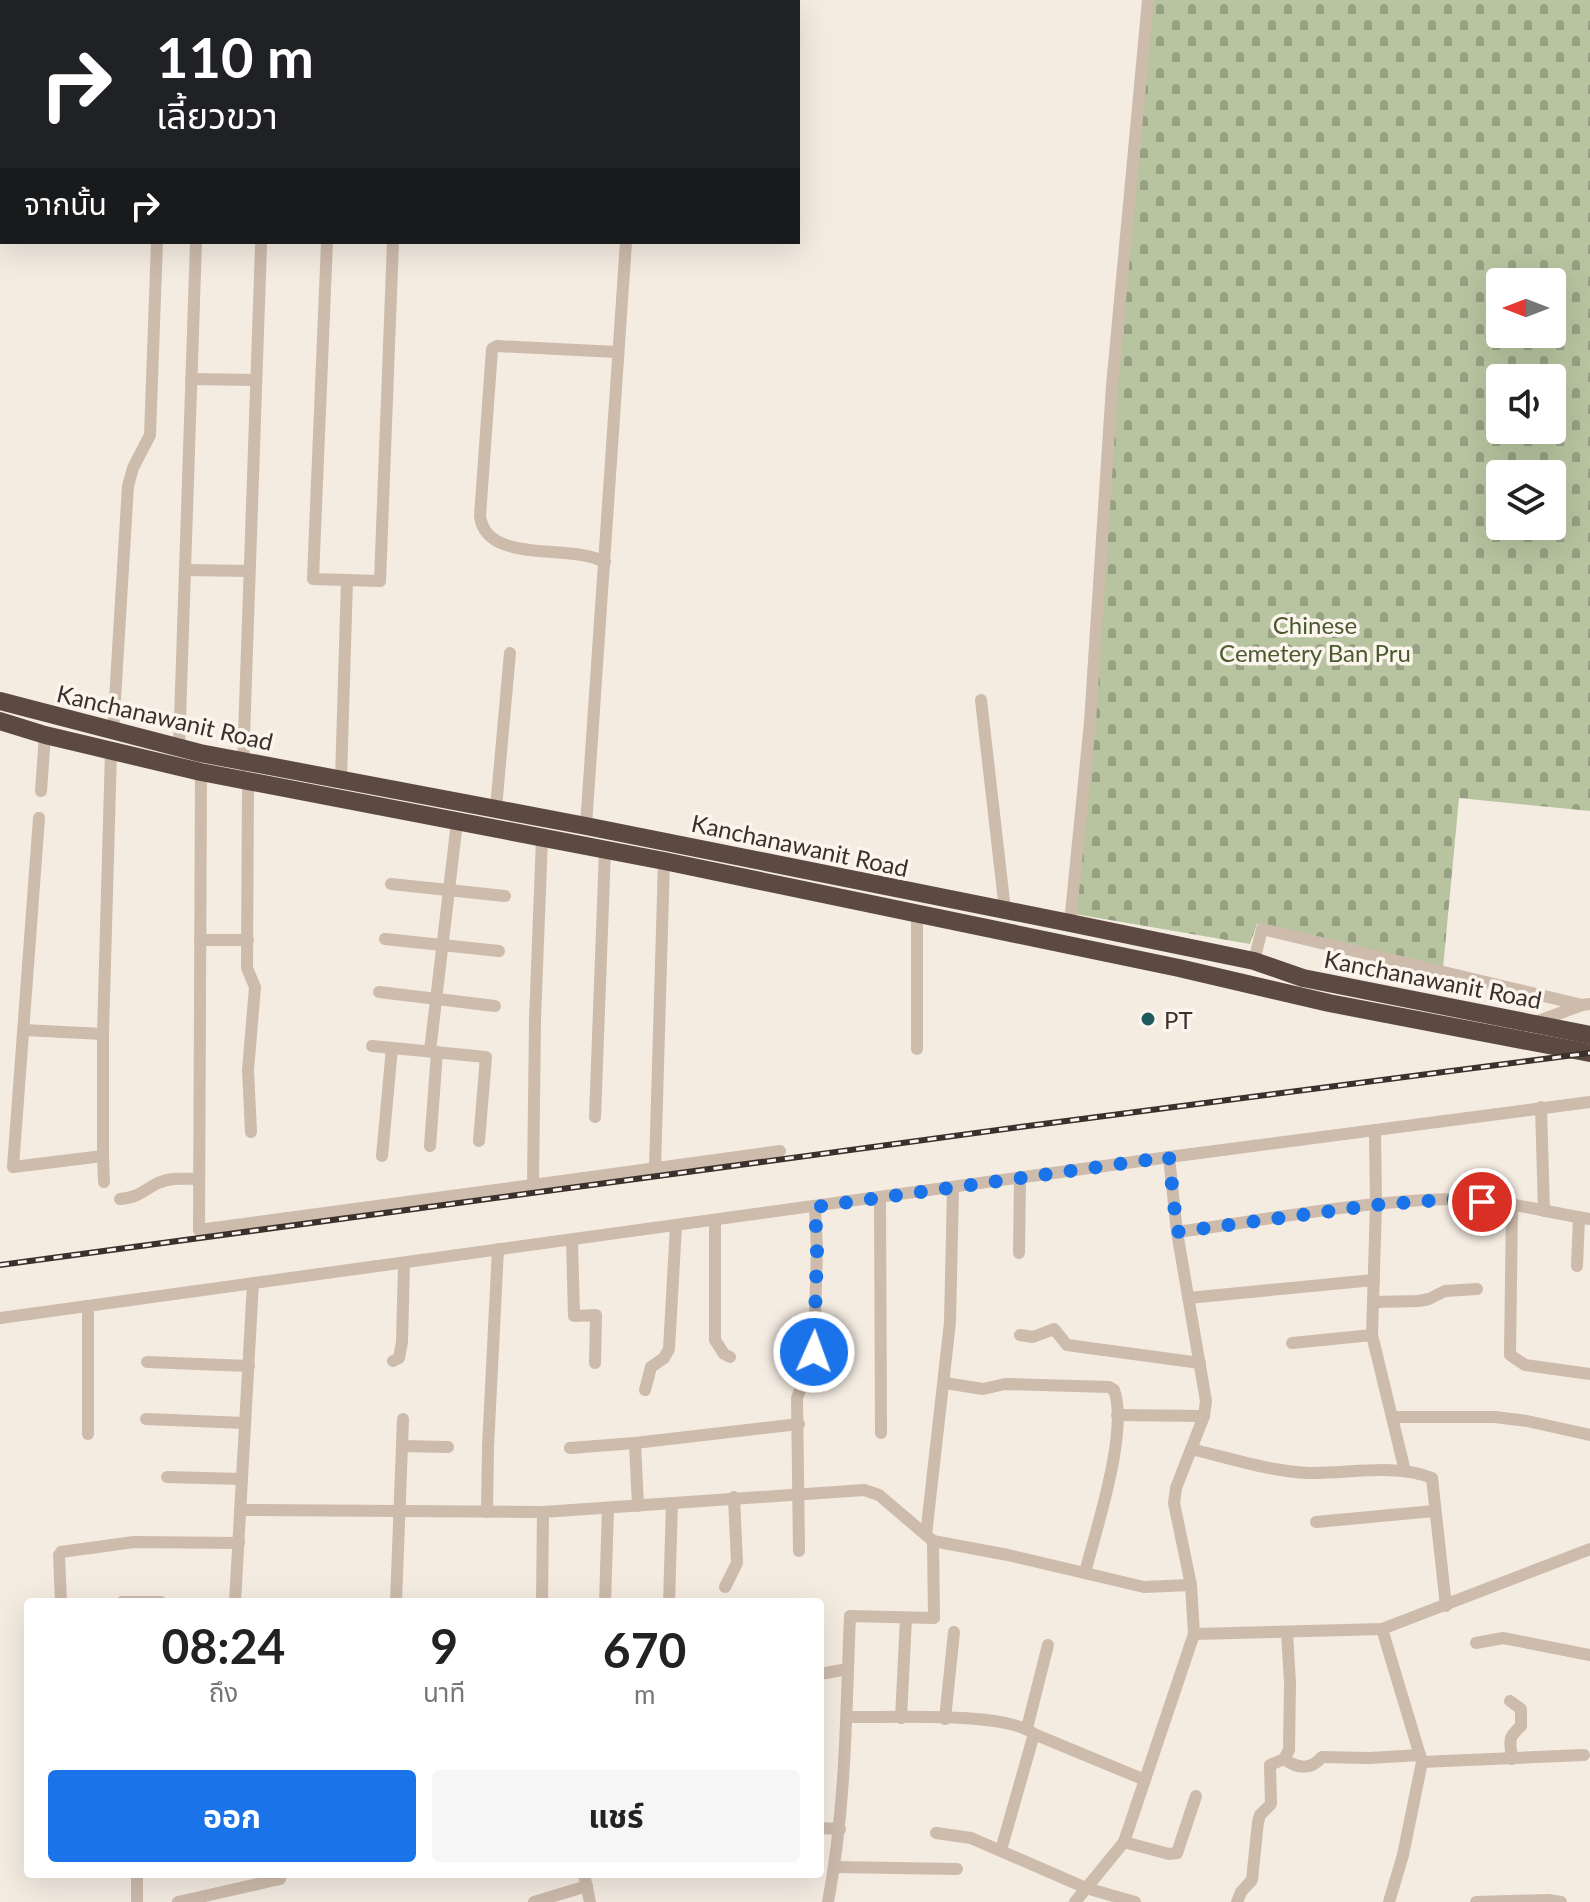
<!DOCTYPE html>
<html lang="th">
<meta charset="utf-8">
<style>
:root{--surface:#fff;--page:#f6f6f6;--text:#222;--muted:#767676;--accent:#1a73e8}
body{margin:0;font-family:Lato,"Noto Sans Thai",sans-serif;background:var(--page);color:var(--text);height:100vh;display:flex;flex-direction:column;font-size:30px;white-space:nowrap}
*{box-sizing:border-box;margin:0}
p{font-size:26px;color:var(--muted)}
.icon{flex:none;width:44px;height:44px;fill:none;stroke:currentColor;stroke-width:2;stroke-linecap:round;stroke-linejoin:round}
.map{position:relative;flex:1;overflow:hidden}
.panel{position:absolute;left:24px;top:1598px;width:800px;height:280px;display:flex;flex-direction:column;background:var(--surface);border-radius:8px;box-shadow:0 8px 32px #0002}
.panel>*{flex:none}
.top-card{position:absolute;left:0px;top:0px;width:800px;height:244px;box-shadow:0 8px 32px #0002;background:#202124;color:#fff;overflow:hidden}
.needle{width:52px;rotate:270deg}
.controls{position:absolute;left:1486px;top:268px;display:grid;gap:16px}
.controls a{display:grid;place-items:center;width:80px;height:80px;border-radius:8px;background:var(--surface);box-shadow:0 8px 32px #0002;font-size:40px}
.pin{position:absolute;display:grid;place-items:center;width:68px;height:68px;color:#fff;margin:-34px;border:4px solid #fff;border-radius:50%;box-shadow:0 2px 8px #0007}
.me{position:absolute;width:88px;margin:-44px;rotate:2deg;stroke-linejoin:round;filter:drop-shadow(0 0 6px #0008)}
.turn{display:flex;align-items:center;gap:28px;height:168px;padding:0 24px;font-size:36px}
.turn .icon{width:104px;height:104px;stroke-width:2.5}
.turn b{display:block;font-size:56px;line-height:68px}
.then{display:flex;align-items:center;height:76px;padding:0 24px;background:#0003;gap:16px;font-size:30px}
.eta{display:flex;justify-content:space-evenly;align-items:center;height:136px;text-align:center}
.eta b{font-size:48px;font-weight:700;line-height:56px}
.primary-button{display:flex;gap:16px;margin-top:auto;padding:16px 24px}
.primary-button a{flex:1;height:92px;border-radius:8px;background:var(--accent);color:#fff;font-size:32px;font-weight:700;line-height:92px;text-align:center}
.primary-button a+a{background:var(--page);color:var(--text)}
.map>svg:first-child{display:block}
.cemetery{fill:url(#cemetery-stones);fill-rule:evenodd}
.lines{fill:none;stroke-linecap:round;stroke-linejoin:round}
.minor{stroke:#cdbbac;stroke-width:12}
.highway{stroke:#5c4a42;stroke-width:18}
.rail-casing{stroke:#3b302b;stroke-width:6}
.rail{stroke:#fbf5ee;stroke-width:3;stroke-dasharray:9;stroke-linecap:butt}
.route{stroke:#1a73e8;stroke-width:14;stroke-dasharray:0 25.2}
.poi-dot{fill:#1f5a5e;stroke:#fbf5ee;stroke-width:3}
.labels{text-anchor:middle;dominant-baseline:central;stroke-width:7;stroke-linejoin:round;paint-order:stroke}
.park-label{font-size:24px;fill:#4a5a2e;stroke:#fbf5ee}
.street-label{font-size:24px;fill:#3b302b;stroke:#fbf5ee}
.poi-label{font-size:24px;fill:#3b302b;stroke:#fbf5ee;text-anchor:start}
</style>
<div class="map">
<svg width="1590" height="1902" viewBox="0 0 1590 1902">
<defs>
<pattern id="cemetery-stones" width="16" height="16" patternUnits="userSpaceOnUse" patternTransform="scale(2)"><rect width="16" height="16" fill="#b8c4a0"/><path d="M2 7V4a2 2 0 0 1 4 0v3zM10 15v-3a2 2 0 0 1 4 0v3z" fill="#97a083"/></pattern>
</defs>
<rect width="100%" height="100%" fill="#f4ebe1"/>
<!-- cemetery -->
<path class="cemetery" d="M 1151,0 L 1590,0 L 1590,811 L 1459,798 L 1443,968 L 1257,924 L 1250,944 L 1075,914 L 1116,385 ZM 1500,282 L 1552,282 L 1552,334 L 1500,334 ZM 1500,378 L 1552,378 L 1552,430 L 1500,430 ZM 1500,474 L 1552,474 L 1552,526 L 1500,526 Z"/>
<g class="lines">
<!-- minor -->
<g class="minor">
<path d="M 499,0 L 504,2"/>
<path d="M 387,2 L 388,0"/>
<path d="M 587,2 L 587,0"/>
<path d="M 711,2 L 711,0"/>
<path d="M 327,242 L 313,579 L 380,581 L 393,242"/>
<path d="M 191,379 L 255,380"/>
<path d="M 605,562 C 570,543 486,565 480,516 L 492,349 L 497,346 L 617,352"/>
<path d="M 185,570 L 249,571"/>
<path d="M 981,700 L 1005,910"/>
<path d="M 113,732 L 128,486 L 133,468 L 150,435 L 157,242"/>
<path d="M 179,749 L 196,242"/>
<path d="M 243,765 L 261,246"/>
<path d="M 201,772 L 199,1230 L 533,1185"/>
<path d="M 341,779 L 347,580"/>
<path d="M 248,781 L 247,968 L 255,987 L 248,1070 L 251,1132"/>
<path d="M 41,791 L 45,735"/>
<path d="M 496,808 L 510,653"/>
<path d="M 39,818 L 13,1167 L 103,1156 L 103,1034 L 111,751"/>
<path d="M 586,826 L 626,242"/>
<path d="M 542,838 L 535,1020 L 533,1185 L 780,1151"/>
<path d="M 391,884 L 505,896"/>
<path d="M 917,915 L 917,1049"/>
<path d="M 1070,923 L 1090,722 L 1112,386 L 1148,0"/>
<path d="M 385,939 L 499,951"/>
<path d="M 200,940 L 248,940"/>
<path d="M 1254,961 L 1262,929 L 1582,1005 L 1590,1004"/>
<path d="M 379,992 L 495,1006"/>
<path d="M 1536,1022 L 1582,1005"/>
<path d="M 24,1030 L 103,1034"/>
<path d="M 372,1046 L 486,1057 L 479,1141"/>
<path d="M 430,1051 L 457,822"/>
<path d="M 1541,1107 L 1544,1211"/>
<path d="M 595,1117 L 605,850"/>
<path d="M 1375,1130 L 1376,1205 L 1372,1335 L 1405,1471"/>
<path d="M 430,1146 L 437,1052"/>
<path d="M 103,1156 L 104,1182"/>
<path d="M 382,1156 L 392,1048"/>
<path d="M 655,1168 L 664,861"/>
<path d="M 880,1198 L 881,1433"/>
<path d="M 120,1199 C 140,1197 142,1191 158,1183 C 171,1177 185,1179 199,1179"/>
<path d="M 1512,1205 L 1510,1355 L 1525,1365 L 1590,1374"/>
<path d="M 715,1221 L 715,1340 L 724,1354 L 730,1357"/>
<path d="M 1177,1232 C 1267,1220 1359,1201 1451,1199 C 1497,1198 1544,1212 1590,1219"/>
<path d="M 572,1240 L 574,1316 L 596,1315 L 595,1363"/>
<path d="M 1019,1253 L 1020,1179"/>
<path d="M 1577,1266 L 1579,1217"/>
<path d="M 1188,1298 L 1374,1280"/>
<path d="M 1373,1302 L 1418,1301 L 1429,1299 L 1445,1291 L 1477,1289"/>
<path d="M 88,1306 L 88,1434"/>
<path d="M 0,1318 L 1169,1157 L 1590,1102"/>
<path d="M 1020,1335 L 1033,1337 L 1054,1329 L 1067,1345 L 1200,1363"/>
<path d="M 1292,1343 L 1372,1335"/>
<path d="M 393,1361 L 399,1358 L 402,1342 L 404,1263"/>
<path d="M 147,1362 L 249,1366"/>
<path d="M 945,1383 L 983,1389 L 1005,1384 L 1109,1387 L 1114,1390 C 1129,1431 1096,1529 1085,1573"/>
<path d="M 645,1390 L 651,1367 L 664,1358 L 669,1349 L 676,1226"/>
<path d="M 1117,1415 L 1204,1416"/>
<path d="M 1393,1417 L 1495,1417 L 1527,1421 L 1590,1435"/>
<path d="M 146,1419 L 245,1423"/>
<path d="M 635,1443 L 638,1506"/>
<path d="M 402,1446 L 448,1447"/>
<path d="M 570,1448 L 635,1443 L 799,1424"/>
<path d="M 1191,1449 C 1229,1458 1269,1471 1308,1473 C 1348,1474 1395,1463 1432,1478 L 1446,1606"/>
<path d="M 167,1477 L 242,1479"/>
<path d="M 240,1510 L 543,1512 L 864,1490 L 879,1495 L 933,1541 L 1008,1555 L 1144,1587 L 1191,1585"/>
<path d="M 487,1512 L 488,1447 L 498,1249"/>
<path d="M 1316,1522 L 1434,1511"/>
<path d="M 926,1535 L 950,1322 L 953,1189"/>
<path d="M 799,1551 L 797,1398 L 814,1352 L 817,1250 L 815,1207"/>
<path d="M 725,1587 L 737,1563 L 734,1497"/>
<path d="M 61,1602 L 59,1555 L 61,1552 L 134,1542 L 239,1543"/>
<path d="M 122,1602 L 161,1602"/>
<path d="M 235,1602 L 253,1283"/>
<path d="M 396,1602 L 403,1419"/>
<path d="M 542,1602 L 543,1512"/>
<path d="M 605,1602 L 608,1509"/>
<path d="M 669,1602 L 672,1503"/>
<path d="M 1382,1629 L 1422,1762 L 1403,1855 L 1389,1902"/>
<path d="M 1194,1634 L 1382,1629 L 1590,1549"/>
<path d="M 1476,1643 L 1503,1638 L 1590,1655"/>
<path d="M 820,1674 L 848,1669"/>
<path d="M 1510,1701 L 1521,1709 L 1521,1726 C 1507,1739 1510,1740 1512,1759"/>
<path d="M 848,1717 C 888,1718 1006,1711 1034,1734 L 1145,1780"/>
<path d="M 901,1718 L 906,1618"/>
<path d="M 945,1719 L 954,1632"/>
<path d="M 1027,1728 L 1048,1645"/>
<path d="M 1284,1759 C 1298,1769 1311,1770 1322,1757 L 1369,1758 L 1420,1755"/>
<path d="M 1422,1762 L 1584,1755"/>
<path d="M 820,1828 L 840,1829"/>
<path d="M 936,1833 L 971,1838 L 1086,1888 L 1135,1902"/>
<path d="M 1124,1842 L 1169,1854 L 1177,1853 L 1196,1796"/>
<path d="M 1001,1850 L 1034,1734"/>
<path d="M 835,1867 L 957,1869"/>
<path d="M 137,1874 L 137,1902"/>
<path d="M 584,1874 L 590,1902"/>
<path d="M 178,1902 L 280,1879"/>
<path d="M 534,1902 L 587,1886"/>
<path d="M 828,1902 C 846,1807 846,1712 850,1616 L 934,1618 L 933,1541"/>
<path d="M 1075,1902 L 1124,1842 L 1194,1634 L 1191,1585 L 1174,1503 L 1176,1488 L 1204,1416 L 1206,1401 L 1177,1232 L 1169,1157"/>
<path d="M 1237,1902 L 1241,1892 L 1252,1880 L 1258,1822 L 1260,1815 L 1271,1804 L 1270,1765 L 1284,1759 L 1289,1750 L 1290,1683 L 1287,1632"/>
<path d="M 1476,1902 L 1548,1900 L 1561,1902"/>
</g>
<!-- highway -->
<g class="highway">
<path d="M 0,701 L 200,753 L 586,826 L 1070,923 L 1254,961 L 1303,978 L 1590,1035"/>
<path d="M 0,721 L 45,735 L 201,772 L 664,861 L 1179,968 L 1329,1003 L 1590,1053"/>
</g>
<!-- rail casing -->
<g class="rail-casing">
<path id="rail" d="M 0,1265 L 1020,1127 L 1590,1053"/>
</g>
<!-- rail -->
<use href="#rail" class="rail"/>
</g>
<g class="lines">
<!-- route -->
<path class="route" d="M 814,1352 L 817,1250 L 815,1207 L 1169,1157 L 1177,1232 L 1376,1205 L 1453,1199 L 1482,1202"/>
</g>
<!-- markers -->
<circle class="poi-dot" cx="1148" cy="1019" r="8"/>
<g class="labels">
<!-- park labels -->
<g class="park-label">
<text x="1315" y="624">Chinese<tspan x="1315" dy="28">Cemetery Ban Pru</tspan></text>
</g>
<!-- street labels -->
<g class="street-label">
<text transform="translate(165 717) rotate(13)">Kanchanawanit Road</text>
<text transform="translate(800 845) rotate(12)">Kanchanawanit Road</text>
<text transform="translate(1433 979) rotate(11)">Kanchanawanit Road</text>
</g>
<!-- poi labels -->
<g class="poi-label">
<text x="1164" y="1019">PT</text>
</g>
</g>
</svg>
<div class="controls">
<a><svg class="needle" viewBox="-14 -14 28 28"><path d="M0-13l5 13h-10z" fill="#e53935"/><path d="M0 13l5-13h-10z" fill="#767676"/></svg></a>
<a><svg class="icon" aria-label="sound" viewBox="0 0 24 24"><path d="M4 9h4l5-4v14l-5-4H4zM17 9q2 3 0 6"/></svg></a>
<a><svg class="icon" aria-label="layers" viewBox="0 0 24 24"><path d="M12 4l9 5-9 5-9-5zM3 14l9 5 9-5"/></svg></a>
</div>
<div class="pin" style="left:1482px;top:1202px;background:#d93025"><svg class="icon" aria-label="arrive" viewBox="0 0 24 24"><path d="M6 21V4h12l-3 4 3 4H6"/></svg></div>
<svg class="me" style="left:814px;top:1352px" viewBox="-20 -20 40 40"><circle r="17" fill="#1a73e8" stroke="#fff" stroke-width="3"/><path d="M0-11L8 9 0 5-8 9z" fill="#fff"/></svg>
<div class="top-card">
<div class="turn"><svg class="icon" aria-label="right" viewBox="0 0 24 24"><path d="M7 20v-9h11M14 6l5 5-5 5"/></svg><div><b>110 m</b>เลี้ยวขวา</div></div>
<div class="then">จากนั้น<svg class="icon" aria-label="right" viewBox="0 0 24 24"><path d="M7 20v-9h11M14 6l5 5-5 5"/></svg></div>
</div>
<section class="panel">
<div class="eta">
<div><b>08:24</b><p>ถึง</p></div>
<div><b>9</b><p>นาที</p></div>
<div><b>670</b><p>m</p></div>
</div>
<div class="primary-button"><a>ออก</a><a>แชร์</a></div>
</section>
</div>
